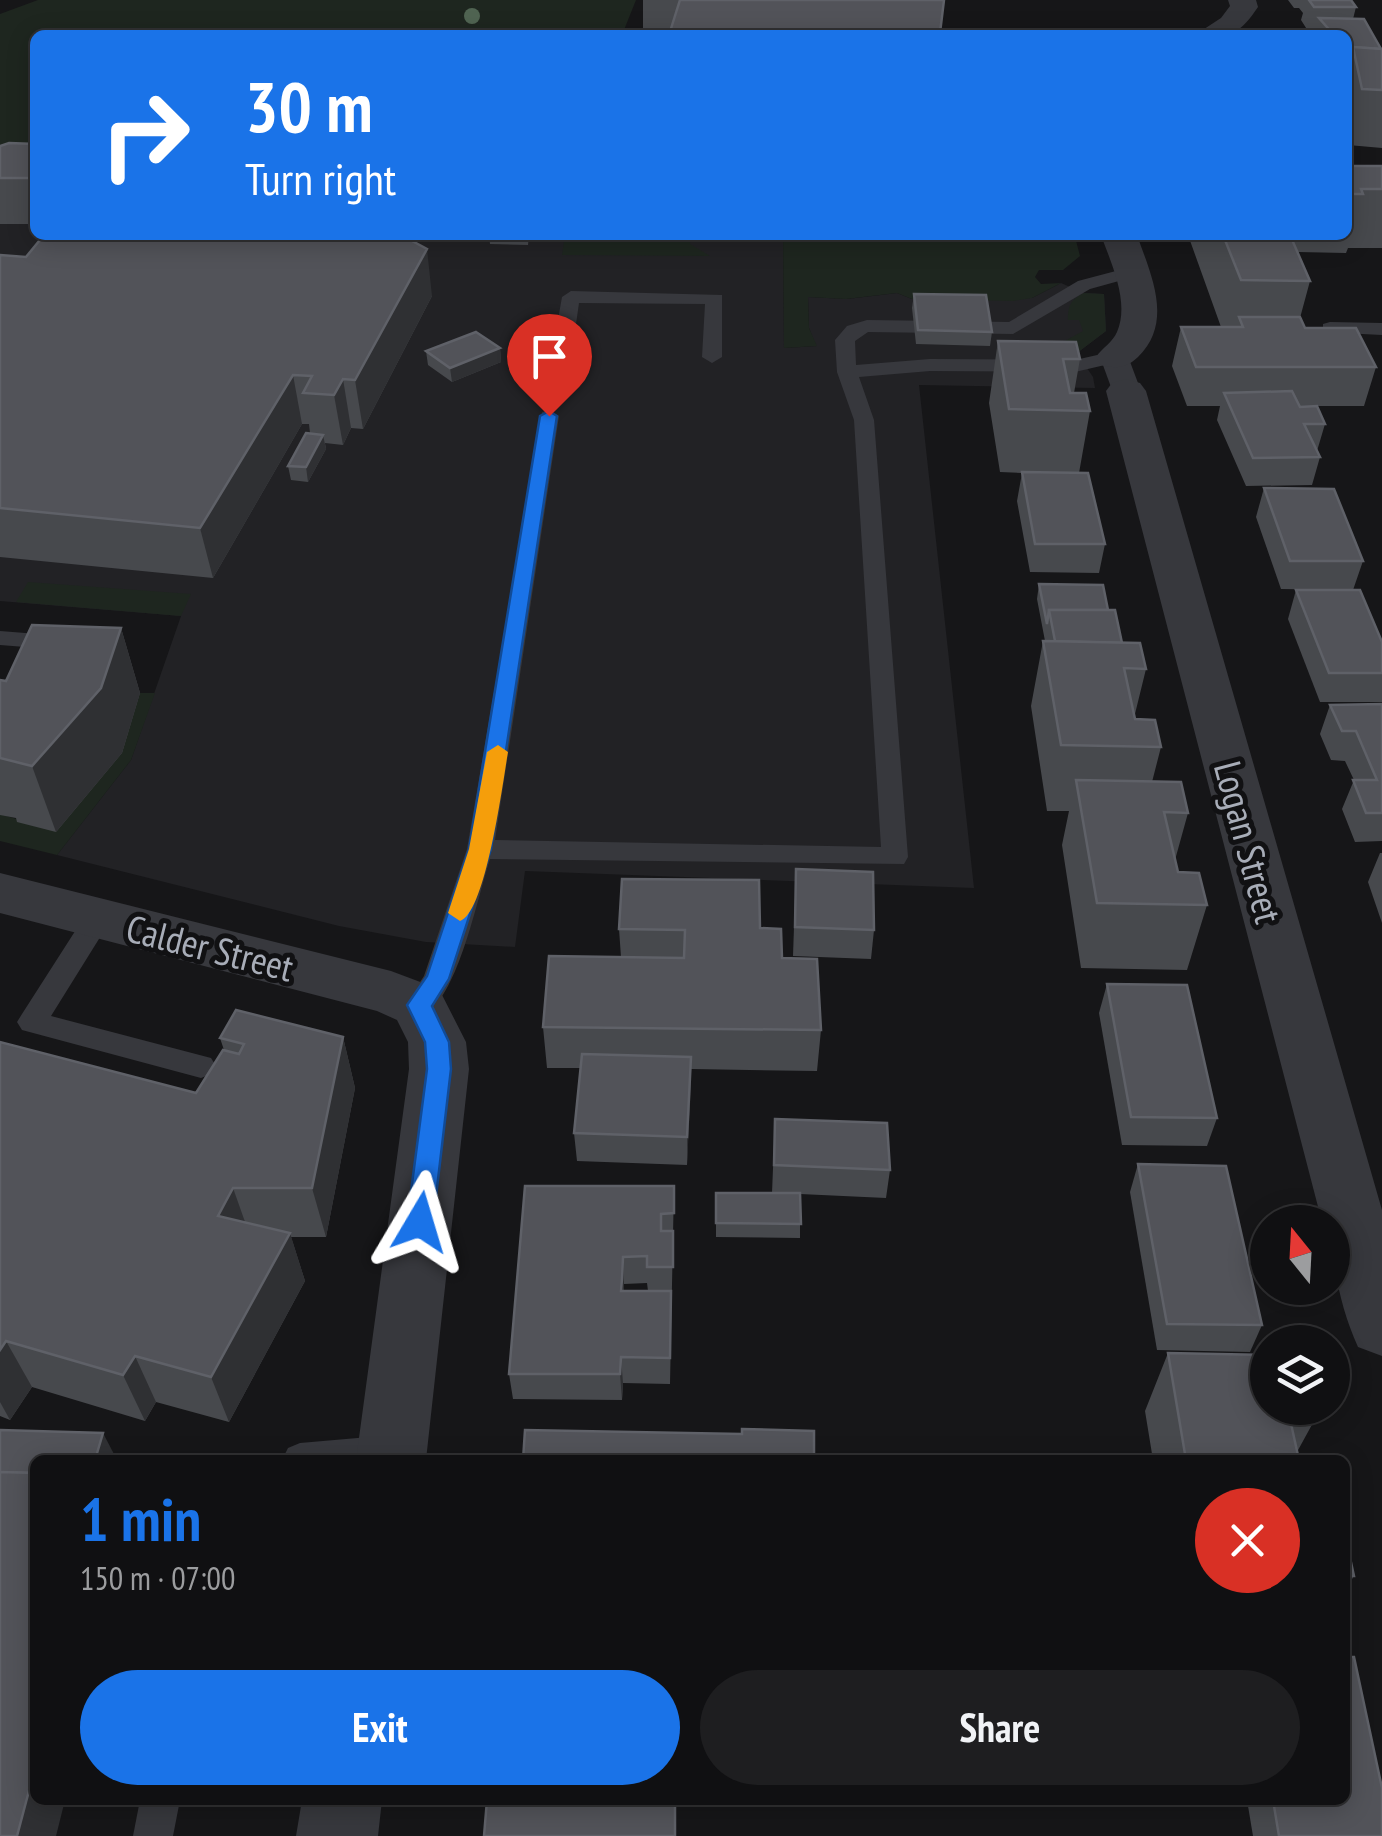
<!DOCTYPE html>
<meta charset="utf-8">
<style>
:root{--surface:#101012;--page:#1e1e20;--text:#f1f3f6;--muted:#9c9d9f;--line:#303032;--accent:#1a73e8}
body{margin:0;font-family:"PT Sans Narrow",sans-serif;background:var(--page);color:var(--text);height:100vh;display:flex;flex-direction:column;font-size:38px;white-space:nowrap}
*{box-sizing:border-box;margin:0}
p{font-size:32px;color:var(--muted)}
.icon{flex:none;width:55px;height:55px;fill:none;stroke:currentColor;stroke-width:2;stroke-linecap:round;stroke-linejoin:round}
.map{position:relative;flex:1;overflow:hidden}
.panel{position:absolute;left:30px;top:1455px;width:1320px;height:350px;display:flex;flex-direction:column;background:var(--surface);border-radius:15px;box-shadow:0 5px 25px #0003,0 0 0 2px var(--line)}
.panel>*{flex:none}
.guide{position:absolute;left:30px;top:30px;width:1322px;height:210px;border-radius:15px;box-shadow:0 5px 25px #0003,0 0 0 2px var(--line);background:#1a73e8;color:#fff;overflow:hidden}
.needle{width:65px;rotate:342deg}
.buttons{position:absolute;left:1250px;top:1205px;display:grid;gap:20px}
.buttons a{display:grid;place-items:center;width:100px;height:100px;border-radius:50%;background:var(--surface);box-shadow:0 5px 25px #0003,0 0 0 2px var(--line);font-size:50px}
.pin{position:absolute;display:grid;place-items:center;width:85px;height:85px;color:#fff;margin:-102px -42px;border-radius:50% 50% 50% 0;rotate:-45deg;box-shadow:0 0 10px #0007}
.pin .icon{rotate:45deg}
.me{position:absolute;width:110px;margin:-55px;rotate:7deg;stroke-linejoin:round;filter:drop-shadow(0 0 8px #0008)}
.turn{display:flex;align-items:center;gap:35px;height:210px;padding:0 50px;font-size:45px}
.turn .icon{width:130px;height:130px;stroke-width:2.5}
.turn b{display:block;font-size:70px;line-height:85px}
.round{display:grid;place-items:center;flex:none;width:105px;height:105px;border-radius:52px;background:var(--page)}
.summary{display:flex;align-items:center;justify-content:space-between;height:170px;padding:0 50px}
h1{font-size:60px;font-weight:800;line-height:75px;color:var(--accent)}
.cta{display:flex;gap:20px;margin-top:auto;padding:20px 50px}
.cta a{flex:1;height:115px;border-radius:60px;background:var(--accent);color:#fff;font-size:40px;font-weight:800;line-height:115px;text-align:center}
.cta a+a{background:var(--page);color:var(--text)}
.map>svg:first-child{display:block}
.built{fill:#222225}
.green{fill:#1e261f}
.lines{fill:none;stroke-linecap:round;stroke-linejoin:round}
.service{fill:#37383d;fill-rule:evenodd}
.pedestrian{fill:#37383d;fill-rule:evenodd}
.minor{fill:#37383d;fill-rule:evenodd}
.tree{fill:#506452}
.wall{fill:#47494d;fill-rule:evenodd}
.shaded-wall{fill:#2f3033}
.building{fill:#525359;stroke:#5f6168;stroke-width:2.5}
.route{fill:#1a73e8;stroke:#114b97;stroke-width:2.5}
.slow{fill:#f59e0b}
.labels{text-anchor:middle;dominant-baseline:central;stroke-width:10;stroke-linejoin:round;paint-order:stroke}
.street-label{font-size:38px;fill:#a8adb8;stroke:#111113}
</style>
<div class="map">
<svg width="1382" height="1836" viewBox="0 0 1382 1836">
<rect width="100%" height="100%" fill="#161618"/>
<!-- built -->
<path class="built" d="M 0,181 L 35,181 L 35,235 L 783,235 L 784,348 L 816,346 L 809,328 L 808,297 L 847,299 L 897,293 L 912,299 L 1032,298 L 1061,283 L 1084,293 L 1104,294 L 1106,331 L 1077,353 L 1093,377 L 1095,388 L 919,385 L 974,888 L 525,871 L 515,947 L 426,942 L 339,926 L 57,855 L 131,760 L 181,616 L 0,601 Z"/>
<!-- green -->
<g class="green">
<path d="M 38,0 L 636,0 L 622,35 L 35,35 L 35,147 L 0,147 L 0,14 Z"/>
<path d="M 565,235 L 691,235 L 690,244 L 710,256 L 562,255 Z"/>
<path d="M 783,235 L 1055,235 L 1075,237 L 1080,256 L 1063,270 L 1039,270 L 1035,277 L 1041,284 L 1061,283 L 1032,298 L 1013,301 L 912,299 L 897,293 L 846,299 L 808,297 L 809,328 L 817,346 L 784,348 Z"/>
<path d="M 1084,293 L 1104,294 L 1106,331 L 1077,353 L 1052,348 L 1083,331 L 1079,320 L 1068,320 C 1068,306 1070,300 1084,293 Z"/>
<path d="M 28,582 L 191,594 L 181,616 L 16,602 Z"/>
<path d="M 140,693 L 155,693 L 131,760 L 57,855 L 0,841 L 0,814 L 56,831 L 121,754 Z"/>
</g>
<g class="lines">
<!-- service -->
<g class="service">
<path d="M 1131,267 L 1137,268 L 1137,276 L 1090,289 L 1013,334 L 868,332 L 855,341 L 856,365 L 930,359 L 1075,360 L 1115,351 L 1125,357 L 1122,361 L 1075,372 L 930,371 L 859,377 L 874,420 L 908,857 L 904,864 L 490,859 C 477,899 461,983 430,1011 C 424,1017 417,1015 409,1013 L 405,1005 L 424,976 L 467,849 L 542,412 L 549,410 L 559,416 L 495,840 L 881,847 L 854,420 L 837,372 L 835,340 L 847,326 L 867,320 L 1009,322 L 1078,281 Z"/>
<path d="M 571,291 L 722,295 L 722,357 L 712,363 L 702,357 L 705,304 L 579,303 L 571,359 L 561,365 L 554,363 L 551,359 L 562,297 Z"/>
<path d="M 1330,322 L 1382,323 L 1382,335 L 1323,332 L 1323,324 Z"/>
<path d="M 0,631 L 63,636 L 75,643 L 63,650 L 0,645 Z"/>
<path d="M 98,908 L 108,911 L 112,918 L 51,1016 L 211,1058 L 216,1066 L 211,1074 L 201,1078 L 22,1030 L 17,1022 L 22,1014 L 88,911 Z"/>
<path d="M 392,1435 L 404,1440 L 410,1452 L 406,1460 L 282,1460 L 288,1448 L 300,1443 Z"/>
<path d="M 140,1800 L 180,1800 L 173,1836 L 133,1836 Z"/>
</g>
<!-- pedestrian -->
<path class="pedestrian" d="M 1115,348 L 1126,351 L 1141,391 L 1137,398 L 1115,398 L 1100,357 L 1104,351 Z"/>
<!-- minor -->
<g class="minor">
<path d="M 1228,0 L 1256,0 L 1258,7 C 1237,38 1231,35 1195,35 L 1221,18 L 1230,6 Z"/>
<path d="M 1101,235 L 1137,235 C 1151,275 1174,322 1138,357 C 1126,368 1117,369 1101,365 L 1096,357 C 1102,348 1113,342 1117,332 C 1130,302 1111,263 1101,235 Z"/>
<path d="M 1126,379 L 1140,383 L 1146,391 L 1382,1210 L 1382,1356 L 1358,1347 C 1340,1307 1332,1266 1332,1222 L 1322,1222 L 1106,391 L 1112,383 Z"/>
<path d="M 0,873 L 391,971 L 439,989 L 466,1042 L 469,1069 L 426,1460 L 356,1460 L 409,1069 L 408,1042 L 397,1020 L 377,1011 L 0,913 Z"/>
<path d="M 302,1800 L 382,1800 L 378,1836 L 296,1836 Z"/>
</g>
</g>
<!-- trees -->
<circle class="tree" cx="472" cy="16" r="8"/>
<!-- wall -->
<g class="wall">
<path d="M 643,0 L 944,0 L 940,35 L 643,35 Z"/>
<path d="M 1288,0 L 1351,0 L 1356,7 L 1353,19 L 1382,49 L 1382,148 L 1348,145 L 1348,35 L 1314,35 L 1316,30 L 1308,31 L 1301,20 L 1303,13 L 1299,8 L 1294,8 Z"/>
<path d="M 35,144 L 35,224 L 0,224 L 0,146 Z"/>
<path d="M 1348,166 L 1382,166 L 1382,248 L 1348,248 L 1346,253 L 1298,252 L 1310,281 L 1300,318 L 1305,328 L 1376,367 L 1364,406 L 1299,406 L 1325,424 L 1317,451 L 1320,457 L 1312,485 L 1246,486 L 1217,420 L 1220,406 L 1187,406 L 1172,366 L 1181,327 L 1221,327 L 1188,235 L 1348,235 Z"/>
<path d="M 489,235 L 529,235 L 528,245 L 490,244 Z"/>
<path d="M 0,255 L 432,296 L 363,429 L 351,428 L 343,445 L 325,443 L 326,449 L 308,482 L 291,480 L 288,466 L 310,433 L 309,424 L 302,424 L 213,578 L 0,557 Z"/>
<path d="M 914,294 L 992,332 L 990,346 L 916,344 L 912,308 Z"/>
<path d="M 998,341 L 1080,359 L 1074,393 L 1090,411 L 1079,473 L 1105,544 L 1099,573 L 1030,572 L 1017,501 L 1022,473 L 1000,472 L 989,403 Z"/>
<path d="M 500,348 L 501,362 L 452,382 L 428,365 L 426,351 Z"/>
<path d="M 1264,488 L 1363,561 L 1353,590 L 1281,589 L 1256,517 Z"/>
<path d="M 1039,584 L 1108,610 L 1122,643 L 1146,669 L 1134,718 L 1161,747 L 1152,782 L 1188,813 L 1175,860 L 1178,872 L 1207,905 L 1187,970 L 1081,968 L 1062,845 L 1069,811 L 1047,811 L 1031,706 L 1043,641 L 1045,641 L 1037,599 Z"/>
<path d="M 1296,590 L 1382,642 L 1382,702 L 1320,702 L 1288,619 Z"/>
<path d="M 121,628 L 140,693 L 122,753 L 56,832 L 17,822 L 16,818 L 0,815 L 0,680 L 6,681 Z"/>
<path d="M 1382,704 L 1382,841 L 1355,842 L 1342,809 L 1354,780 L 1345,761 L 1331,760 L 1320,734 L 1330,705 Z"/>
<path d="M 1380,853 L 1382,853 L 1382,923 L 1368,882 Z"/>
<path d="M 796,869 L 874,930 L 871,959 L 793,956 Z"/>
<path d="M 760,928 L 782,958 L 821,1030 L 817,1071 L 691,1069 L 687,1165 L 577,1161 L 574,1133 L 580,1068 L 547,1068 L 543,1027 L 621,957 L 619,929 Z"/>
<path d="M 1107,984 L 1217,1118 L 1207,1146 L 1122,1145 L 1099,1013 Z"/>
<path d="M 343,1037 L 355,1088 L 326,1237 L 291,1237 L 305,1281 L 229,1422 L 156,1402 L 145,1421 L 32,1387 L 10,1420 L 0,1416 L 0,1042 L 196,1093 L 224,1050 L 220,1038 Z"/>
<path d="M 775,1119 L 890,1170 L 886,1198 L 800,1194 L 800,1238 L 716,1237 L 716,1193 L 772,1193 Z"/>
<path d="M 1138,1164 L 1262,1325 L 1250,1352 L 1157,1350 L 1130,1192 Z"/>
<path d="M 674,1186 L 670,1384 L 623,1383 L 622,1400 L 513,1399 L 509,1374 ZM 647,1283 L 648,1291 L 624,1291 L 624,1284 Z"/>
<path d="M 1168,1353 L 1320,1410 L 1297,1452 L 1299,1460 L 1153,1460 L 1145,1411 Z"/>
<path d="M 1345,1535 L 1354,1576 L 1345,1590 Z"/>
<path d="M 1247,1800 L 1345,1800 L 1382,1836 L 1253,1836 Z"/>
</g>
<!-- shaded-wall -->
<g class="shaded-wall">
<path d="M 822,30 L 822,35 L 803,35 Z"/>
<path d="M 427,249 L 432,296 L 363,429 L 355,380 Z"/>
<path d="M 500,348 L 501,362 L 452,382 L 450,368 Z"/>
<path d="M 293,375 L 302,424 L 213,578 L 200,528 Z"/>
<path d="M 343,379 L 351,428 L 343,445 L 334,395 Z"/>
<path d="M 323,435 L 326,449 L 308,482 L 306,467 Z"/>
<path d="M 121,628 L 140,693 L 122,753 L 56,832 L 32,766 Z"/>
<path d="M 343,1037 L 355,1088 L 326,1237 L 312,1188 Z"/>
<path d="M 691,1057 L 691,1085 L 687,1165 L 687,1137 Z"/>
<path d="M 233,1188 L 250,1236 L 218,1216 Z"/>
<path d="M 290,1233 L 305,1281 L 229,1422 L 211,1377 Z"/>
<path d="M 623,1257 L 624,1284 L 623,1318 L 621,1291 Z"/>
<path d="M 6,1341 L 32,1387 L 10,1420 L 0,1402 L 0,1350 Z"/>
<path d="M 135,1356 L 156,1402 L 145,1421 L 123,1375 Z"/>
<path d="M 621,1357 L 623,1383 L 622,1400 L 620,1374 Z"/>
<path d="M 103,1433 L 116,1458 L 116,1460 L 95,1460 Z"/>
<path d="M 35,1768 L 35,1800 L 65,1800 L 56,1836 L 17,1836 Z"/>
</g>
<!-- building -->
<g class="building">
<path d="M 680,0 L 944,0 L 940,33 L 822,30 L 803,35 L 669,35 Z"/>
<path d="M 1309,0 L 1351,0 L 1356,7 L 1314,7 Z"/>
<path d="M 1319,18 L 1364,19 L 1381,49 L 1353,47 L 1351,53 L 1348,53 L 1348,35 L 1334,35 Z"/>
<path d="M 1353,47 L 1382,49 L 1382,90 L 1362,89 Z"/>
<path d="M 9,143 L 35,144 L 35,178 L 0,178 L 0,146 Z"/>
<path d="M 1348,166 L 1382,166 L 1382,189 L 1361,189 L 1363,194 L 1348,194 Z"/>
<path d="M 44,235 L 401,235 L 427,249 L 355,380 L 343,379 L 334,395 L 303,393 L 312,376 L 293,375 L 200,528 L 0,508 L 0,255 L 26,257 Z"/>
<path d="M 1223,235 L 1290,235 L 1310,281 L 1241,280 Z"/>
<path d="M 914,294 L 986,295 L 992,332 L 918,330 Z"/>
<path d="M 1239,317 L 1300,317 L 1305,328 L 1356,328 L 1376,367 L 1196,367 L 1181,327 L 1243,327 Z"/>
<path d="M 476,332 L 500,348 L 450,368 L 426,351 Z"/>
<path d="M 998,341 L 1076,342 L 1080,359 L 1063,359 L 1070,393 L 1086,393 L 1090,411 L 1009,409 Z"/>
<path d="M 1292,391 L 1300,407 L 1317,406 L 1325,424 L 1304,424 L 1320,457 L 1253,458 L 1224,393 Z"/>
<path d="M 306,433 L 323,435 L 306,467 L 288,466 Z"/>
<path d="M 1022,472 L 1088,473 L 1105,544 L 1035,544 Z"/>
<path d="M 1264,488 L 1334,489 L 1363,561 L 1290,561 Z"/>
<path d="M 1039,584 L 1103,585 L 1108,610 L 1049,610 L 1047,624 Z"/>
<path d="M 1296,590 L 1360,590 L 1382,642 L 1382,673 L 1329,673 Z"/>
<path d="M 1049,610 L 1115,610 L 1122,643 L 1055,641 Z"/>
<path d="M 32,625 L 121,628 L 101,688 L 32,766 L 0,758 L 0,680 L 6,681 Z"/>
<path d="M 1043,641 L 1140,643 L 1146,669 L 1124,668 L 1135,719 L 1155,720 L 1161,747 L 1061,745 Z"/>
<path d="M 1382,704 L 1382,813 L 1366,813 L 1353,780 L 1377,780 L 1356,731 L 1342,731 L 1330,705 Z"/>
<path d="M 1076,780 L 1181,782 L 1188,813 L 1164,812 L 1178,872 L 1199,873 L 1207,905 L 1097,903 Z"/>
<path d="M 796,869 L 873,872 L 874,930 L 795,927 Z"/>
<path d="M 622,879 L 759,880 L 760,928 L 781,929 L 782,958 L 817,959 L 821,1030 L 543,1027 L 549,956 L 684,958 L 685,930 L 619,929 Z"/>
<path d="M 1107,984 L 1187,985 L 1217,1118 L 1131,1117 Z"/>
<path d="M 236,1010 L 343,1037 L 312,1188 L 233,1188 L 218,1216 L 290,1233 L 211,1377 L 135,1356 L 123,1375 L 6,1341 L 0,1350 L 0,1042 L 196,1093 L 223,1050 L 239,1054 L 244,1044 L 220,1038 Z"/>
<path d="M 582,1054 L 691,1057 L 687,1137 L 574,1133 Z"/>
<path d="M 775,1119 L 887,1123 L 890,1170 L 774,1165 Z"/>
<path d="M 1138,1164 L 1226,1166 L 1262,1325 L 1167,1324 Z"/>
<path d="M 525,1186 L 674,1186 L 674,1213 L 661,1214 L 661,1231 L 673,1231 L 673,1267 L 647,1267 L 647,1256 L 623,1257 L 622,1279 L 621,1291 L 671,1291 L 670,1358 L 621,1357 L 620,1374 L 509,1374 Z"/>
<path d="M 716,1193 L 800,1193 L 801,1224 L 716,1223 Z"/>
<path d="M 1168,1353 L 1268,1355 L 1268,1408 L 1319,1408 L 1320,1410 L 1288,1410 L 1299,1460 L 1186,1460 Z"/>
<path d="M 742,1429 L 814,1431 L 814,1460 L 523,1460 L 525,1430 L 742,1434 Z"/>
<path d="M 0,1430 L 103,1433 L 95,1460 L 35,1460 L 35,1473 L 0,1472 Z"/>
<path d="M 0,1472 L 35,1473 L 35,1768 L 17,1836 L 0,1836 Z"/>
<path d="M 1345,1535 L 1354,1576 L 1345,1576 Z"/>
<path d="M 1345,1657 L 1354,1657 L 1382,1788 L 1382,1836 L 1279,1836 L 1273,1800 L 1345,1800 Z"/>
<path d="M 487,1800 L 675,1802 L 675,1836 L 484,1836 Z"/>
</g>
<!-- route -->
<path class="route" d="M 549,411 L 557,416 L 491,849 L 449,979 L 432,1006 L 449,1042 L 451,1069 L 433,1222 L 430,1230 L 420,1233 L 411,1230 L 407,1222 L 427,1069 L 425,1042 L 407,1005 L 427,976 L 469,849 L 540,416 Z"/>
<!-- slow -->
<path class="slow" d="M 498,745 L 508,752 C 503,781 486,913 460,921 L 448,913 L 469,849 L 487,752 Z"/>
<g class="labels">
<!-- street labels -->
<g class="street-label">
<text transform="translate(1249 842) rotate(75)">Logan Street</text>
<text transform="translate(210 947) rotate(14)">Calder Street</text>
</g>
</g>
</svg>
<div class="buttons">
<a><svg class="needle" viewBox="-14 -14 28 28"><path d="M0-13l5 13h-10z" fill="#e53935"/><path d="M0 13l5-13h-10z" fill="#9c9d9f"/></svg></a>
<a><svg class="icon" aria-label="layers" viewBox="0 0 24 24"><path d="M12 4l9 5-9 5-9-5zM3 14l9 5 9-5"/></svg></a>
</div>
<div class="pin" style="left:549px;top:416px;background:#d93025"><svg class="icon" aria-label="arrive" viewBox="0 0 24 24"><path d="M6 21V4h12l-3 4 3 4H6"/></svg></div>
<svg class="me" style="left:420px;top:1222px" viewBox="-20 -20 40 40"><path d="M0-17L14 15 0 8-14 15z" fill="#1a73e8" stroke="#fff" stroke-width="4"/></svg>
<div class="guide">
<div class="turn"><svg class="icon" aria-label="right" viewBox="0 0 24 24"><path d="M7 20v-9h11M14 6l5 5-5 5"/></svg><div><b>30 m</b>Turn right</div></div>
</div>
<section class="panel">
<div class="summary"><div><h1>1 min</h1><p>150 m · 07:00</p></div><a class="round" style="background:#d93025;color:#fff"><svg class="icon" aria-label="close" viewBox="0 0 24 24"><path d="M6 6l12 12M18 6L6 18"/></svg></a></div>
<div class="cta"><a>Exit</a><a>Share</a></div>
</section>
</div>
